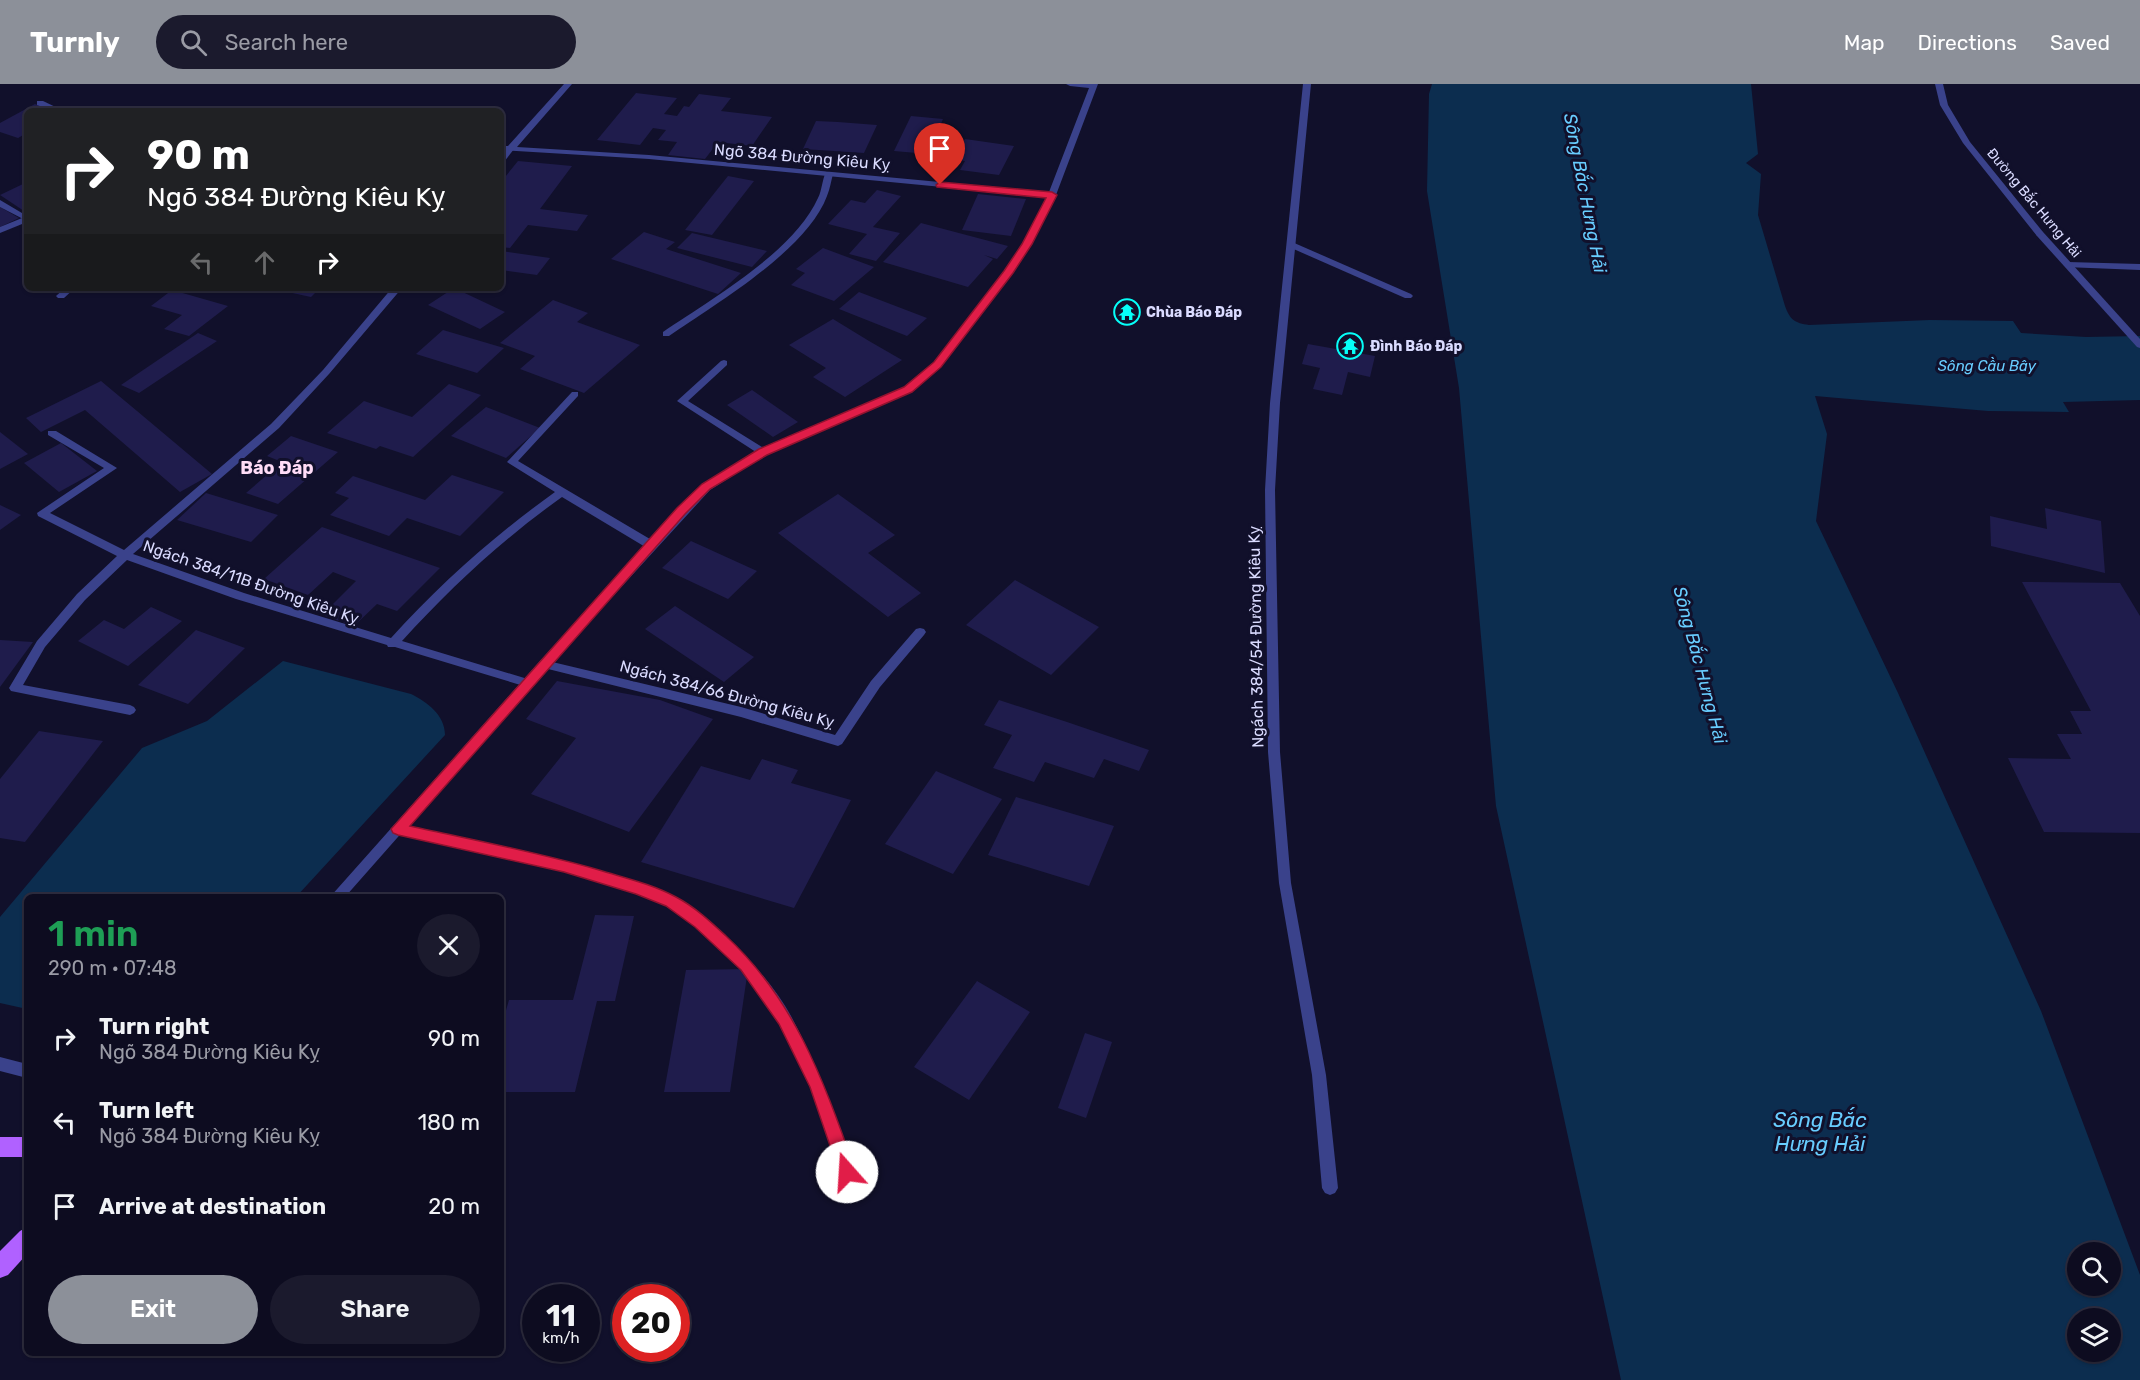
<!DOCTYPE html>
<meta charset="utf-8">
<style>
:root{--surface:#0d0c20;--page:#1b1a2d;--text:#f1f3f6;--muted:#9a9ba5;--line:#2d2c3e;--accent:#8c9099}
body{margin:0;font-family:Rubik,sans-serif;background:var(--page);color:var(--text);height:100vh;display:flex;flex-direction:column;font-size:22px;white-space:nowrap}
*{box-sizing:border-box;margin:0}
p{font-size:20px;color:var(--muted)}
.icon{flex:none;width:33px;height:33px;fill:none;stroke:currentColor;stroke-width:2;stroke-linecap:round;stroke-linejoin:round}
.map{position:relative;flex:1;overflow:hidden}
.panel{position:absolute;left:24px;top:810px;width:480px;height:462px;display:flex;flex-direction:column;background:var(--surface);border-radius:9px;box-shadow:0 2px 4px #0004,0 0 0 2px var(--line)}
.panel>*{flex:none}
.banner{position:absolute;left:24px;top:24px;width:480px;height:183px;border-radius:9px;box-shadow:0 2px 4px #0004,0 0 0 2px var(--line);background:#202124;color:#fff;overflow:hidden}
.fabs{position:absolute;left:2067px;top:1158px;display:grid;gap:12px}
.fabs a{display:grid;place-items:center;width:54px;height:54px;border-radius:50%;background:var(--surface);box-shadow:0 2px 4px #0004,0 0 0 2px var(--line);font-size:30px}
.speed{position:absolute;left:522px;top:1200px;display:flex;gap:12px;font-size:30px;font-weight:700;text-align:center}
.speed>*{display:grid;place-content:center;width:78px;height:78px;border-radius:50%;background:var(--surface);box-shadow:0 2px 4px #0004,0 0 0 2px var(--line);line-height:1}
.speed small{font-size:15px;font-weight:400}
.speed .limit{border:9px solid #d22;background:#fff;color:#111}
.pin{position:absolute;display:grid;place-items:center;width:51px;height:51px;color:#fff;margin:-62px -26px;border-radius:50% 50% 50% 0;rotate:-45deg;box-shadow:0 0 6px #0007}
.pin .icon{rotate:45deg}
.me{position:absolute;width:66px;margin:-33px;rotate:341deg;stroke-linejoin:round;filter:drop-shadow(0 0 4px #0008)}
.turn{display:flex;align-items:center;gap:21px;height:126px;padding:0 24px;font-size:27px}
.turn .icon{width:78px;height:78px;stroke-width:2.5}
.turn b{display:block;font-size:42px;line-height:51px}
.lanes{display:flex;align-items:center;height:57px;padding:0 24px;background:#0003;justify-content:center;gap:30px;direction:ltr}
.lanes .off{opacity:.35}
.round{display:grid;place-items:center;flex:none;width:63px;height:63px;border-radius:32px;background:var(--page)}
.headline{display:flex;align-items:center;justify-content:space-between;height:102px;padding:0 24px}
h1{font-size:36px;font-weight:600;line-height:45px;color:#1e9e55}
.button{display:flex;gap:12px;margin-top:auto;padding:12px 24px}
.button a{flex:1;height:69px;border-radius:36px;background:var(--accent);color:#fff;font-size:24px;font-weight:600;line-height:69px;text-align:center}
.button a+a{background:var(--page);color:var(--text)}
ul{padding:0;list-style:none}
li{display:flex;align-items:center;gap:18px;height:84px;padding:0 24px}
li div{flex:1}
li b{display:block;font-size:22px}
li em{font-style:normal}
header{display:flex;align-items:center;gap:36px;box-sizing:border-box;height:84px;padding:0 30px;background:var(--accent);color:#fff}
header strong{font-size:28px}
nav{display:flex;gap:33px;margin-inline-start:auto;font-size:21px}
.search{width:420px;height:54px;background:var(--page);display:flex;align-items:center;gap:15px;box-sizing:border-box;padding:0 21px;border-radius:33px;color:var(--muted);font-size:22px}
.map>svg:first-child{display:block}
.water{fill:#0c2d4f;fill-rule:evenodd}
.building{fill:#1f1c4c}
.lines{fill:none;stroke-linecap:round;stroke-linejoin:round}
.service{fill:#3a428b;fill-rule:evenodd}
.minor{fill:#3a428b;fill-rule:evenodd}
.tertiary{fill:#3a428b;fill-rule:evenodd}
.primary{fill:#b061ff;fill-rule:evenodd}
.route{fill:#e11d48;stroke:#92132f;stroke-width:1.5}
.labels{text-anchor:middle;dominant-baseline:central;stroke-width:6;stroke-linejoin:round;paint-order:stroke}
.far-street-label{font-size:14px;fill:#dadbff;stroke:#11102b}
.far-poi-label{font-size:14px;font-weight:bold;fill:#dadbff;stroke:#11102b;text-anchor:start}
.far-water-label{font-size:15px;font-style:italic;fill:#68cdff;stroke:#11102b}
.street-label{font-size:16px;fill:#dadbff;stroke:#11102b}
.water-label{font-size:18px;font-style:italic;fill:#68cdff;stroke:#11102b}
.neighbourhood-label{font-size:18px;font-weight:bold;fill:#ffdcf7;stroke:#11102b}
.near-water-label{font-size:21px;font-style:italic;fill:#68cdff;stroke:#11102b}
</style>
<header>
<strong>Turnly</strong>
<div class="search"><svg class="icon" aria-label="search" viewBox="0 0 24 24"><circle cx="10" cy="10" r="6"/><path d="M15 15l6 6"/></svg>Search here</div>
<nav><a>Map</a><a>Directions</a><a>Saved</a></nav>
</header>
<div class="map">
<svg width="2140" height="1296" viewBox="0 0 2140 1296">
<rect width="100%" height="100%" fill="#11102b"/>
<!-- water -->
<g class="water">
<path d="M 1432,0 L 1751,0 L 1758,70 L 1746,79 L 1761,90 L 1758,131 L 1785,222 C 1790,236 1795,239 1809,241 L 1930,236 L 2013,237 L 2021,249 L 2086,253 L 2140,252 L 2140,316 L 2063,318 L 2069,328 L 1988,327 L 1815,312 L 1827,350 L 1816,437 L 1898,609 L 2041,927 L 2140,1191 L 2140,1296 L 1621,1296 L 1496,722 L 1459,304 L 1427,107 L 1429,10 ZM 2078,1168 L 2110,1168 L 2110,1202 L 2078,1202 ZM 2078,1234 L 2110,1234 L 2110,1268 L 2078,1268 Z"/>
<path d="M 283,577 L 411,610 C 427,618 445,631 445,651 L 296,813 L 27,813 L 27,925 L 0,919 L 0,833 L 142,664 L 207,637 Z"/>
</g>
<!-- building -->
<g class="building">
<path d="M 636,9 L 677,14 L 664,30 L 677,32 L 684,22 L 689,23 L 699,10 L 731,14 L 721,27 L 772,33 L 752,62 L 718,58 L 705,75 L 668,71 L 677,58 L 658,56 L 666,46 L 653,44 L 640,61 L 597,56 Z"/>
<path d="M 35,20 L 55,27 L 27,27 L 27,49 L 18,54 L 0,48 L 0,39 Z"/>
<path d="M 911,32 L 943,35 L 928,70 L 894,67 Z"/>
<path d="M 816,37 L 838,38 L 877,41 L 864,69 L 803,65 Z"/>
<path d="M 965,55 L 1014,62 L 999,91 L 960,86 L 965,77 L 953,75 Z"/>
<path d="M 518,77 L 572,82 L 540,125 L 588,131 L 577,147 L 528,141 L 510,164 L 501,163 L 501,98 Z"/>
<path d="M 728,92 L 754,97 L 712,151 L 685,146 Z"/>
<path d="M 23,100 L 27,103 L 27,129 L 0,111 Z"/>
<path d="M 877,106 L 901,112 L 873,143 L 900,149 L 876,177 L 849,170 L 867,150 L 828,140 L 851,116 L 865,119 Z"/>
<path d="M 978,110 L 1026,115 L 1011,152 L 962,146 Z"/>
<path d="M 0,123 L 19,134 L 0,143 Z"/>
<path d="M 921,139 L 1008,162 L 997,175 L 984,171 L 993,175 L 968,203 L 883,178 Z"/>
<path d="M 644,148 L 675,158 L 666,165 L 741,189 L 718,210 L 611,175 Z"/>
<path d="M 692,149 L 767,167 L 752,183 L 677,164 Z"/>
<path d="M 823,164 L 874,183 L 834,217 L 791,201 L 805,189 L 796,185 Z"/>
<path d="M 501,167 L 550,174 L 537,191 L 501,186 Z"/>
<path d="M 269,204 L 320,204 L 311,213 Z"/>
<path d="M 454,204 L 505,228 L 480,245 L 428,221 Z"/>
<path d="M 172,206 L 228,222 L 189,252 L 164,245 L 182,231 L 151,222 Z"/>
<path d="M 859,208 L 927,234 L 907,252 L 839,225 Z"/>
<path d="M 553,216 L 588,229 L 577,238 L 640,261 L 584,309 L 520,285 L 535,272 L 500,259 Z"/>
<path d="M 833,235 L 869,257 L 902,276 L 845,313 L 813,293 L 826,284 L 789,261 Z"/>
<path d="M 443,246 L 504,264 L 477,289 L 416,270 Z"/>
<path d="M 198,249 L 217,257 L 139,309 L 121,301 Z"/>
<path d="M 1308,260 L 1375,272 L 1370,293 L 1348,288 L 1342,311 L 1313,305 L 1320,284 L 1302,280 Z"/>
<path d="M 101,297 L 137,327 L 212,390 L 180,408 L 85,326 L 41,348 L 26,334 Z"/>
<path d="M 449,300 L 481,311 L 413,373 L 380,362 L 376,365 L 327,349 L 364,317 L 412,333 Z"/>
<path d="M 752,306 L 798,338 L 773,353 L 727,321 Z"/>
<path d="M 486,323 L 540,344 L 506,374 L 451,352 Z"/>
<path d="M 0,348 L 28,370 L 0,385 Z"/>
<path d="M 291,352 L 338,368 L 278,420 L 246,409 L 282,378 L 267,372 Z"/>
<path d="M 61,359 L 97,387 L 59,408 L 24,379 Z"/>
<path d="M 452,391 L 504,408 L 460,452 L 407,434 L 389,452 L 330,431 L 349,414 L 335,409 L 353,392 L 425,416 Z"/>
<path d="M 206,409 L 278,431 L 251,458 L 177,436 Z"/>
<path d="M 838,410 L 895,451 L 868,469 L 921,509 L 888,533 L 778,449 Z"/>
<path d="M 0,421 L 21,431 L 0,446 Z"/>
<path d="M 2045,424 L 2101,437 L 2105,489 L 1991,462 L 1990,432 L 2047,445 Z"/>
<path d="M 322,443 L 388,466 L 440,484 L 397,527 L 377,520 L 354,542 L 322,531 L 356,497 L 333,488 L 308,511 L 264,495 Z"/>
<path d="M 691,457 L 757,487 L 728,515 L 662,484 Z"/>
<path d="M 1015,496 L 1099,543 L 1051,591 L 966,541 Z"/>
<path d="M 2022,498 L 2120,499 L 2140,532 L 2140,749 L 2044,748 L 2008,674 L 2071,675 L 2057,650 L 2082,650 L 2070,627 L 2091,627 Z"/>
<path d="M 675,522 L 754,573 L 724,598 L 645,545 Z"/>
<path d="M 151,523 L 182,537 L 128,582 L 78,557 L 104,536 L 124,545 Z"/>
<path d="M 196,546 L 245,564 L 188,620 L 138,601 Z"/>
<path d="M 0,556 L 33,558 L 0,603 Z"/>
<path d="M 557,597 L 660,616 L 713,635 L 629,748 L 531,710 L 576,654 L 526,635 Z"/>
<path d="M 999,616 L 1067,638 L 1149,666 L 1139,687 L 1104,675 L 1094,694 L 1045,678 L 1034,698 L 993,684 L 1012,651 L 984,641 Z"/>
<path d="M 39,647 L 103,657 L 25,758 L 0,754 L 0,695 Z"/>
<path d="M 762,675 L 798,686 L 791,699 L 851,716 L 794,824 L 641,778 L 701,682 L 750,696 Z"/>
<path d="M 936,687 L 1002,715 L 953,790 L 885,760 Z"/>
<path d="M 1016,713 L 1114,742 L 1089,802 L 988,771 Z"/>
<path d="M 595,831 L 634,832 L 615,917 L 597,917 L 575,1008 L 501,1008 L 501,944 L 509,916 L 573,916 Z"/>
<path d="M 748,885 L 730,1008 L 664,1008 L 686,886 Z"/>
<path d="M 977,897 L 1030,928 L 969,1016 L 914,983 Z"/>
<path d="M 1085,949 L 1112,958 L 1086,1034 L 1058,1024 Z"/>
</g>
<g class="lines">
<!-- service -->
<g class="service">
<path d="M 37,17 L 43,17 L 64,27 L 53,27 L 37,21 Z"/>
<path d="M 507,63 L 514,65 L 504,78 L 501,78 L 501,71 Z"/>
<path d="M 826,88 L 833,90 C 831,97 830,105 827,112 C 807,166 716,220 669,252 L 663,252 L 663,248 C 711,215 793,169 818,114 C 822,106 822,96 826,88 Z"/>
<path d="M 0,116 L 27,132 L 27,137 L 0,123 Z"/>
<path d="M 1292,158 L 1411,210 L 1413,212 L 1411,214 L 1405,214 L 1289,163 L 1289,159 Z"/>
<path d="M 2068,178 L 2140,180 L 2140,186 L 2065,183 L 2065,179 Z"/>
<path d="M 65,204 L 75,204 L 64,214 L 58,214 L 56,212 Z"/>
<path d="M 392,204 L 402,204 L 329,290 L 279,344 L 133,470 L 244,509 L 391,554 C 441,499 495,451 555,408 L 507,378 L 572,308 L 578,308 L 578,312 L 518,377 L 655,458 L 656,461 L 655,464 L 647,464 L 562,413 C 503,455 451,503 402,557 L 531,596 L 533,599 L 531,602 L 527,603 L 395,563 L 388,563 L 387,561 L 236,515 L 127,476 L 85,516 L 45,563 L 23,601 L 130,621 L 134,623 L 136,626 L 134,629 L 130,631 L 11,607 L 9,604 L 37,557 L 77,510 L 117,472 L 38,432 L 37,429 L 104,384 L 48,351 L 48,347 L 56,347 L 117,384 L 50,429 L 124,466 L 271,340 L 323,286 Z"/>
<path d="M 724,276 L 727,277 L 727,281 L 688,317 L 767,366 L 767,370 L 759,370 L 677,317 L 721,277 Z"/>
<path d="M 920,544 L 924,545 L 926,548 L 924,551 L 880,603 L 842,660 L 838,662 L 741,633 L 544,584 L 538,580 L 544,576 L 741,623 L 835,651 L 871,597 L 916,545 Z"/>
<path d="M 398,740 C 465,754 532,767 597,786 C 623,794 650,801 674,813 C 714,834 770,893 791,932 C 818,982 836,1035 854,1088 L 852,1093 L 847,1095 L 842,1093 L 810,1003 L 780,939 L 741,885 L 695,842 L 666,822 L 636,809 L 564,787 L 398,750 L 394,749 L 392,745 L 394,741 Z"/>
<path d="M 0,973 L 27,980 L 27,994 L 0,987 Z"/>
</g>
<!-- minor -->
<g class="minor">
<path d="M 564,0 L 572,0 L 517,63 L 649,71 L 1049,108 L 1089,4 L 1070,2 L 1066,0 L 1098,0 L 1056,111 L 1031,160 L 1011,191 L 940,283 L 911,307 L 767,370 L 710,406 L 548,583 L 345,813 L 330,813 L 540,577 L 702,400 L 759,366 L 905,303 L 934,279 L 1004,188 L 1023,160 L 1047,113 L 649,75 L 501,66 L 501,62 L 508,62 Z"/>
<path d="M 1303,0 L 1311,0 L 1280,319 L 1275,406 L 1280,668 L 1291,799 L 1326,991 L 1338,1104 L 1335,1109 L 1330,1111 L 1325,1109 L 1322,1104 L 1312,991 L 1279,799 L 1268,668 L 1265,406 L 1270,319 Z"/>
<path d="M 27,132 L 27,138 L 0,149 L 0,143 Z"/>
<path d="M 2040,147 L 2043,148 L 2140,255 L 2140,264 L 2137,263 L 2037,152 L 2036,150 Z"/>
</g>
<!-- tertiary -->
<path class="tertiary" d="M 1935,0 L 1943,0 L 1948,21 L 1970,58 L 2043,148 L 2043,152 L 2037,152 L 1963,59 L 1940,21 Z"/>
<!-- primary -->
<g class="primary">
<rect x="0" y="1053" width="27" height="20"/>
<path d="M 27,1143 L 27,1170 L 8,1191 L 0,1194 L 0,1167 L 20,1147 Z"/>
</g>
</g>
<!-- route -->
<path class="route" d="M 940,98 L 1052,108 L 1057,111 L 1032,160 L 1013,189 L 941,283 L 912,308 L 767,371 L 710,405 L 685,430 L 410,742 C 473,756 537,768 599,786 C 625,794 652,800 676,813 C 695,823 711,838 726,852 C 797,918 824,999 856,1088 L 853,1094 L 847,1096 L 841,1094 L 810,1003 L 779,940 L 741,886 L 695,843 L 666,822 L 636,810 L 564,788 L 398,751 L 393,749 L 391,745 L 677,424 L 702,400 L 759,365 L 904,303 L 934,278 L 1004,187 L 1022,160 L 1046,114 L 937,103 L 936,101 Z"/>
<!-- icons -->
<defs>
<g id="temple-ring" transform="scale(1.35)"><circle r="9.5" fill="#11102b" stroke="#06fff8" stroke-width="1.5"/><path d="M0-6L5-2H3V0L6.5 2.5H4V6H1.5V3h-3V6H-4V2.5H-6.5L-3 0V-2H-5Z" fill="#06fff8"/></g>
</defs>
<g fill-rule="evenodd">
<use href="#temple-ring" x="1127" y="228"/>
<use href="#temple-ring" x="1350" y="262"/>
</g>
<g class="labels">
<!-- far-street labels -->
<g class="far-street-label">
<text transform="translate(2034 119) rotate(50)">Đường Bắc Hưng Hải</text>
</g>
<!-- far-poi labels -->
<g class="far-poi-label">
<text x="1146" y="228">Chùa Báo Đáp</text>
<text x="1370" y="262">Đình Báo Đáp</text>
</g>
<!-- far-water labels -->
<g class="far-water-label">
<text x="1987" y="282">Sông Cầu Bây</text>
</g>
<!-- street labels -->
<g class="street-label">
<text transform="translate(802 73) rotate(5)">Ngõ 384 Đường Kiêu Kỵ</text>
<text transform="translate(251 498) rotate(19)">Ngách 384/11B Đường Kiêu Kỵ</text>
<text transform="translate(1256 553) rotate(-91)">Ngách 384/54 Đường Kiêu Kỵ</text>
<text transform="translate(727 610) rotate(15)">Ngách 384/66 Đường Kiêu Kỵ</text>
</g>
<!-- water labels -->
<g class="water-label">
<text transform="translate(1585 109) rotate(79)">Sông Bắc Hưng Hải</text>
<text transform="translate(1700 581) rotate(75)">Sông Bắc Hưng Hải</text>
</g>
<!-- neighbourhood labels -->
<g class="neighbourhood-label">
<text x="277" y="384">Báo Đáp</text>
</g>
<!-- near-water labels -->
<g class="near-water-label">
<text x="1820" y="1035">Sông Bắc<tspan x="1820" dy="24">Hưng Hải</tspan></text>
</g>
</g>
</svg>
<div class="fabs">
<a><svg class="icon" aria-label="search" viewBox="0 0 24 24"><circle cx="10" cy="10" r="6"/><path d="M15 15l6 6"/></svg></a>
<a><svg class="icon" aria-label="layers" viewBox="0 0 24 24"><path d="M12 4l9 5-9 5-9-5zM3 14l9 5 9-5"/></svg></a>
</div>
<div class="speed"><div>11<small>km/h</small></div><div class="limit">20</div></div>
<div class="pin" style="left:940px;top:101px;background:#d93025"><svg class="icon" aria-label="arrive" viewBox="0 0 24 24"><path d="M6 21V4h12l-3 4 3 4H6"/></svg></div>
<svg class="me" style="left:847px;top:1088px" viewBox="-20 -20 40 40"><circle r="19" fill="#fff"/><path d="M0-13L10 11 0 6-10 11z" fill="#e11d48"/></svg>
<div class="banner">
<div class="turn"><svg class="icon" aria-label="right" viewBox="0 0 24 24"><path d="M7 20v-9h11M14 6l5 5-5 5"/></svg><div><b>90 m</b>Ngõ 384 Đường Kiêu Kỵ</div></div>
<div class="lanes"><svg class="icon off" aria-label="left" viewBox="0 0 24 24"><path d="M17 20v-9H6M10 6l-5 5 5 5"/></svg><svg class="icon off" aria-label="ahead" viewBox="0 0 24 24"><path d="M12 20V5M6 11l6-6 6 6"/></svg><svg class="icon" aria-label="right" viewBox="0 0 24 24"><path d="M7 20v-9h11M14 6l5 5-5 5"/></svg></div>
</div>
<section class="panel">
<div class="headline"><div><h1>1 min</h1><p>290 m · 07:48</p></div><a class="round"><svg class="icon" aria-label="close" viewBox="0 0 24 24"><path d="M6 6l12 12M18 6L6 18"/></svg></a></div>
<ul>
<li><svg class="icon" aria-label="right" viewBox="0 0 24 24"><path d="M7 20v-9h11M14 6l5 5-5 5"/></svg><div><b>Turn right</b><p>Ngõ 384 Đường Kiêu Kỵ</p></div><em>90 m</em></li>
<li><svg class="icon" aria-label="left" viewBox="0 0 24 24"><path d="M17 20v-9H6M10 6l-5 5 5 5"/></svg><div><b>Turn left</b><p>Ngõ 384 Đường Kiêu Kỵ</p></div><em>180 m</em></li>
<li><svg class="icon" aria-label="arrive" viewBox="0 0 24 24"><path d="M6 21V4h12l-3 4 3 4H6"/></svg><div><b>Arrive at destination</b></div><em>20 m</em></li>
</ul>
<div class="button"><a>Exit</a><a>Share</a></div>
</section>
</div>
